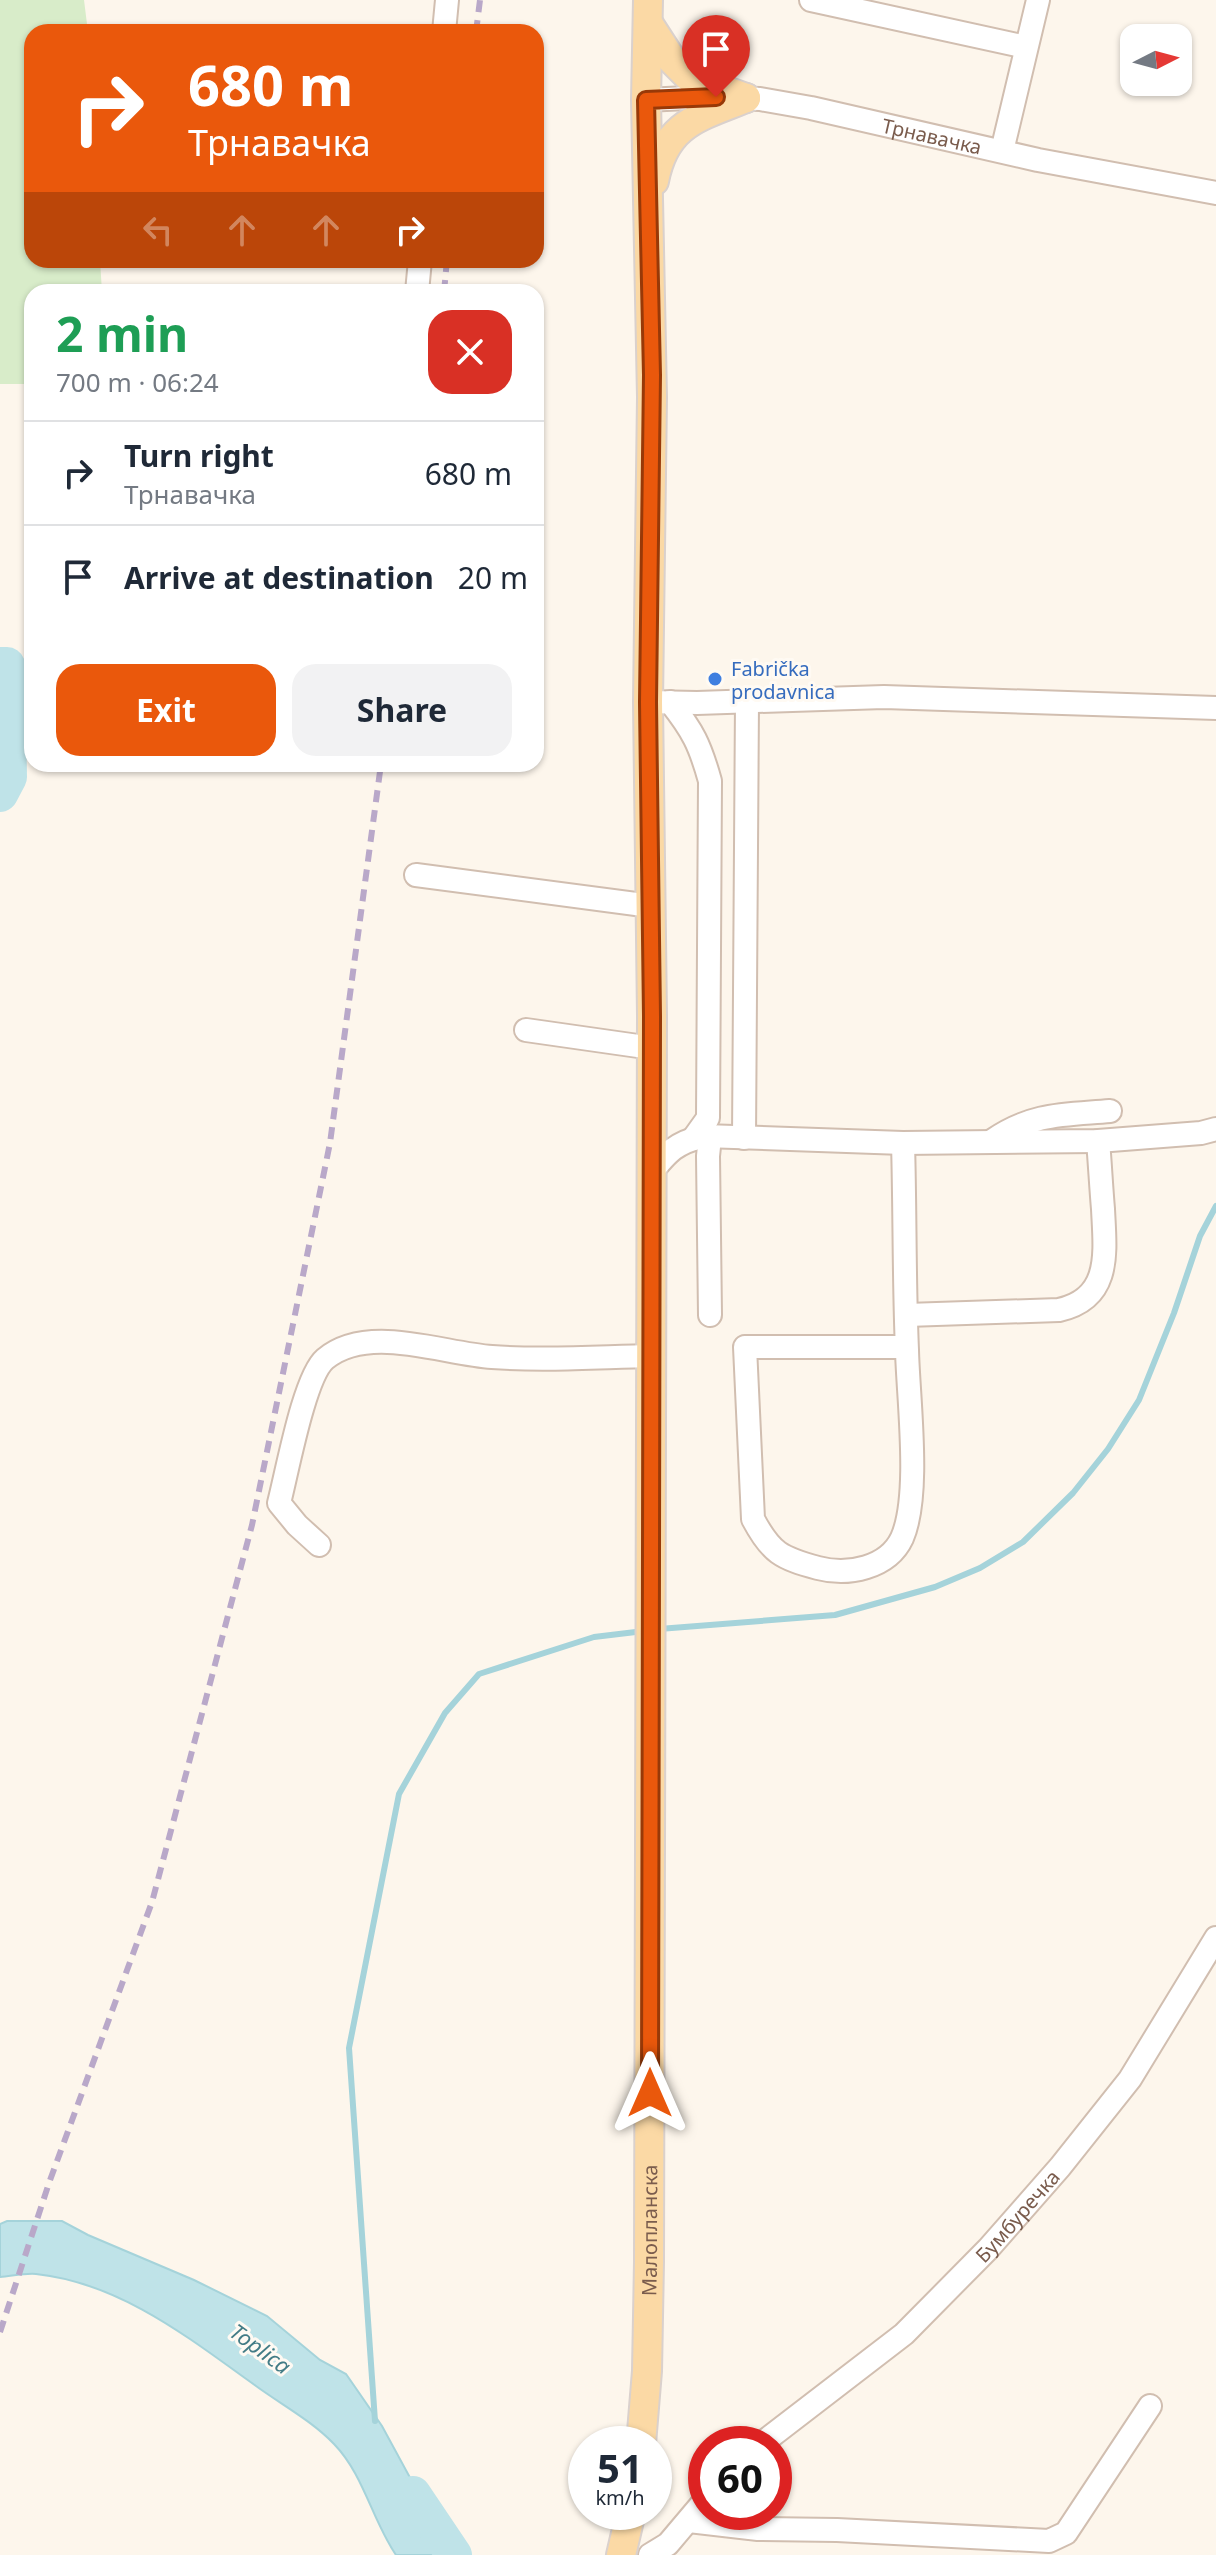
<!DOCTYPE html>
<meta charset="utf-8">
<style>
:root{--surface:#fff;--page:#f2f2f3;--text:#1f2937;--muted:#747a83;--line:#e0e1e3;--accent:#ea580c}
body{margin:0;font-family:"Noto Sans",sans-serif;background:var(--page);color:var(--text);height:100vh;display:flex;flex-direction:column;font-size:30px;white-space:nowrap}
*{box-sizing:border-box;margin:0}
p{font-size:26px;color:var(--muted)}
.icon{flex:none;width:44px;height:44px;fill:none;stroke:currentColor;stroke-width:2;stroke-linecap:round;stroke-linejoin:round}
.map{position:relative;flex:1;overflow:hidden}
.drawer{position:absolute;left:24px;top:284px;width:520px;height:488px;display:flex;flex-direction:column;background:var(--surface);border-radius:24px;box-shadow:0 2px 6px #0004}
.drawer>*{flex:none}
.guide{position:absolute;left:24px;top:24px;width:520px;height:244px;border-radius:24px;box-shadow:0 2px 6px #0004;background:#ea580c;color:#fff;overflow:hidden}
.needle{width:52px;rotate:84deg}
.controls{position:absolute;left:1120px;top:24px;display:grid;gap:16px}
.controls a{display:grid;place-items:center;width:72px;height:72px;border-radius:16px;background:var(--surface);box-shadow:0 2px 6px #0004;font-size:40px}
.speed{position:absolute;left:568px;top:2426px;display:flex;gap:16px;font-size:40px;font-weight:700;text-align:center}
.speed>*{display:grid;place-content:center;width:104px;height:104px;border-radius:50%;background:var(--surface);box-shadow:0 2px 6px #0004;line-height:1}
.speed small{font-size:20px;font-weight:400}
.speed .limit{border:12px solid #d22;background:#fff;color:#111}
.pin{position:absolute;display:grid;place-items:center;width:68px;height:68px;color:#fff;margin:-82px -34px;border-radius:50% 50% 50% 0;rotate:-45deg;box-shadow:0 0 8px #0007}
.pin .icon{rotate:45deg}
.me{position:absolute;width:88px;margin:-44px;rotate:0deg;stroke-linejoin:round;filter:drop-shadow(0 0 6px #0008)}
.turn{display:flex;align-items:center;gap:28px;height:168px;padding:0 32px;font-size:36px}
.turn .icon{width:104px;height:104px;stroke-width:2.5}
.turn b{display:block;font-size:56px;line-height:68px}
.lanes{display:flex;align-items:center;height:76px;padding:0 32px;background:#0003;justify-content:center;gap:40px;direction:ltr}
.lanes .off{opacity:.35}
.round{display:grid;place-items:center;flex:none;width:84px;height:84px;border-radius:24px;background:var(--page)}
.head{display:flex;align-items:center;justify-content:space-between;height:136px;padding:0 32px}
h1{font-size:48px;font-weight:700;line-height:60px;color:#1e9e55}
.button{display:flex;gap:16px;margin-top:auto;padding:16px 32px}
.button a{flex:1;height:92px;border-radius:24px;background:var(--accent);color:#fff;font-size:32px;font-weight:700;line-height:92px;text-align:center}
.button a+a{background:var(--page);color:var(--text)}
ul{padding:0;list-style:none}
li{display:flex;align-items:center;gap:24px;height:104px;padding:0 32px;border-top:2px solid var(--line)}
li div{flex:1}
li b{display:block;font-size:30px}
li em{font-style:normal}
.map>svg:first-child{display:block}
.green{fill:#d8ecc9}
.water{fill:#bfe3e8;stroke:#a5d3da;stroke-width:2}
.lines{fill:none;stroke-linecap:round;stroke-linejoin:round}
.stream{stroke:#a5d3da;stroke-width:6}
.river{stroke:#bfe3e8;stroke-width:36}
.minor-casing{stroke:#d1beb0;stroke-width:26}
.major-casing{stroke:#dad1cd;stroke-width:32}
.minor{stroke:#fff;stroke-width:22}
.major{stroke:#fbd9a5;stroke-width:28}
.rail{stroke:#b9a8c9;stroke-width:6;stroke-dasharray:12 8;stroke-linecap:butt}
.route-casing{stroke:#983908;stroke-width:20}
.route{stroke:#ea580c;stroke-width:14}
.shop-dot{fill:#3f7fe0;stroke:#fffaf3;stroke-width:3}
.labels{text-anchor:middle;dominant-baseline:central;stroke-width:6;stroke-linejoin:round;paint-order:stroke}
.street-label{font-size:20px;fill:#7a5c4d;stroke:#fffaf3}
.shop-label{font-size:20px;fill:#366cbe;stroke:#fffaf3;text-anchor:start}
.water-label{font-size:22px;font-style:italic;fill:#437c86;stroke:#fffaf3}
</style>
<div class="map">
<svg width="1216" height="2555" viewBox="0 0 1216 2555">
<rect width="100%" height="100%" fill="#fdf6ec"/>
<!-- green -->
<path class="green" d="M 0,0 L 84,0 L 88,32 L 32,32 L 32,260 L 100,260 L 102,292 L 32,292 L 32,384 L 0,384 Z"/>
<!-- water -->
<path class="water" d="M 7,2221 L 62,2221 L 88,2235 L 194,2280 L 267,2316 L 320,2360 L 346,2374 L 382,2426 L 452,2555 L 396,2555 C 372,2520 364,2475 334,2444 C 312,2421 282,2405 256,2386 C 190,2339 121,2283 36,2274 C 25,2273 12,2276 0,2277 L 0,2224 Z"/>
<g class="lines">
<!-- stream -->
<g class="stream">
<path d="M 659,1629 L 835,1615 L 935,1587 L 980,1568 L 1023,1542 L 1073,1493 L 1108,1449 L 1139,1400 L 1174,1313 L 1200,1236 L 1216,1206"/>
<path d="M 375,2421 L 349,2048 L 399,1794 L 445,1713 L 479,1674 L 594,1637 L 644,1631"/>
</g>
<!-- river -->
<g class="river">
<path d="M 0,665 L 7,665 L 15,686 L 8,721 L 9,777 L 0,794"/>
<path d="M 413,2494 L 454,2555"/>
</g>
<!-- minor casing -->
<g class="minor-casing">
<g id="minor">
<path d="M 811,0 L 1026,47"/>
<path d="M 444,32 L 447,0"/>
<path id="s1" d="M 646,100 L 707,97 L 760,99 L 811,108 L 1038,160 L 1216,193"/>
<path d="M 1002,151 L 1038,0"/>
<path d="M 417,292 L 420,260"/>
<path d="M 648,702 L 697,703 L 884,697 L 1216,708"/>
<path d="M 670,702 C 693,731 700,745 710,781 L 708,1118 L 693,1139"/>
<path d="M 416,875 L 651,906"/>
<path d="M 526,1030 L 652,1048"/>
<path d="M 710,1137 L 708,1156 L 710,1315"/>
<path d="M 744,1138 L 747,702"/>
<path d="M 993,1140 C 1033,1113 1063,1115 1110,1111"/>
<path d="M 903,1143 C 905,1212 904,1281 907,1350 C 908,1398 921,1495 902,1538 C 888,1568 848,1576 818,1568 C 781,1558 771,1553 753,1519 L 745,1347 L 906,1347"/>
<path d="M 650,1174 C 668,1152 675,1143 704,1136 L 903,1143 L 1098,1141 L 1201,1133 L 1216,1129"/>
<path d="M 907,1315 L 1059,1310 C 1112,1298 1105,1252 1103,1209 C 1101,1186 1100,1164 1098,1141"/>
<path d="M 319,1545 L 297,1525 L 279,1503 C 287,1473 304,1377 325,1359 C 368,1323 443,1354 492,1357 C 544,1361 599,1357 651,1356"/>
<path id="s2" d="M 761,2444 L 904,2334 L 988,2249 L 1060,2167 L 1130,2079 L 1216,1938"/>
<path d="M 689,2521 L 758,2529 L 837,2530 L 1049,2541 L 1066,2533 L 1150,2406"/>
<path d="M 650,2555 L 668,2544 L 706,2499"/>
</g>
</g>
<!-- major casing -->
<g class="major-casing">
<g id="major">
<path d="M 648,23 L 672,60 L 690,78 L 746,98"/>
<path d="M 654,181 C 665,123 699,117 746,98"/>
<path id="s3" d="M 641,2444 L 647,2371 L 649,2262 L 652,1016 L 648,702 L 652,397 L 646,100 L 648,0"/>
<path d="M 621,2555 L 631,2512"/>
</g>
</g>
<!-- minor -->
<use href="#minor" class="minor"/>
<!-- major -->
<use href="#major" class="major"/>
<!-- rail -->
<g class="rail">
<path d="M 476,32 L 480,0"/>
<path d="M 444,292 L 447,260"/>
<path d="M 0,2332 L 49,2183 L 152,1902 L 252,1525 L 330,1143 L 381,764"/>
</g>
</g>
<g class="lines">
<!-- route casing -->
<g class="route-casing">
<path id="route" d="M 650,2093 L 652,1016 L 648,702 L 652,375 L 646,100 L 716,97"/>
</g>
<!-- route -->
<use href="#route" class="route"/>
</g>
<!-- markers -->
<circle class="shop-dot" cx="715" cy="679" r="8"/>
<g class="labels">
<!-- street labels -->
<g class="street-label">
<text stroke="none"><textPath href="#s1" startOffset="290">Трнавачка</textPath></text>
<text stroke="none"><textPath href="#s2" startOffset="344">Бумбуречка</textPath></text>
<text stroke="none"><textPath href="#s3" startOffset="214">Малопланска</textPath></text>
</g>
<!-- shop labels -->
<g class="shop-label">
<text x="731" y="668">Fabrička<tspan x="731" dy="23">prodavnica</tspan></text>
</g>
<!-- water labels -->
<g class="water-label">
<text transform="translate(261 2348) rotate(36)">Toplica</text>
</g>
</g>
</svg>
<div class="controls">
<a><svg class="needle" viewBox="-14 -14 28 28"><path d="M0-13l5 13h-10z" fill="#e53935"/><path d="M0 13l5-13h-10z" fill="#747a83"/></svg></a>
</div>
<div class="speed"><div>51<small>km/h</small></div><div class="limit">60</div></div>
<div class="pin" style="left:716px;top:97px;background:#d93025"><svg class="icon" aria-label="arrive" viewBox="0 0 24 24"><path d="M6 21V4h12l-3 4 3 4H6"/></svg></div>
<svg class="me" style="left:650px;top:2093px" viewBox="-20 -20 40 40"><path d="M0-17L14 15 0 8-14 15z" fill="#ea580c" stroke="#fff" stroke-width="4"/></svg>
<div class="guide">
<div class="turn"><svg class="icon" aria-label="right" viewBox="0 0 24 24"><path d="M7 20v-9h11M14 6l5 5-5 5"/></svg><div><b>680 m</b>Трнавачка</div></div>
<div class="lanes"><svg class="icon off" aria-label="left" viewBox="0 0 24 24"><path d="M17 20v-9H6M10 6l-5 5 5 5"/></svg><svg class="icon off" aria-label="ahead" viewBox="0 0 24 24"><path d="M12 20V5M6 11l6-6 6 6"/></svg><svg class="icon off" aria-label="ahead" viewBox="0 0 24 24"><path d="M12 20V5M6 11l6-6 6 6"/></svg><svg class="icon" aria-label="right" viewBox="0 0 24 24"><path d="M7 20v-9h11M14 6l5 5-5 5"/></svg></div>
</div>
<section class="drawer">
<div class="head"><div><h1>2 min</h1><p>700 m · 06:24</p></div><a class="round" style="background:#d93025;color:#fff"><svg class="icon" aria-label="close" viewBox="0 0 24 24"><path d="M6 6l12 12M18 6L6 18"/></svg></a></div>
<ul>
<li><svg class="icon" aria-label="right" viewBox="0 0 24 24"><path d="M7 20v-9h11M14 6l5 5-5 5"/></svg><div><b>Turn right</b><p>Трнавачка</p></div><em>680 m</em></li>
<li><svg class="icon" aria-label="arrive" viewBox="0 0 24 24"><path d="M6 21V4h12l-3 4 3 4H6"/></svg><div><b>Arrive at destination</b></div><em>20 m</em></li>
</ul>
<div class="button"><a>Exit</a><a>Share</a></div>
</section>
</div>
